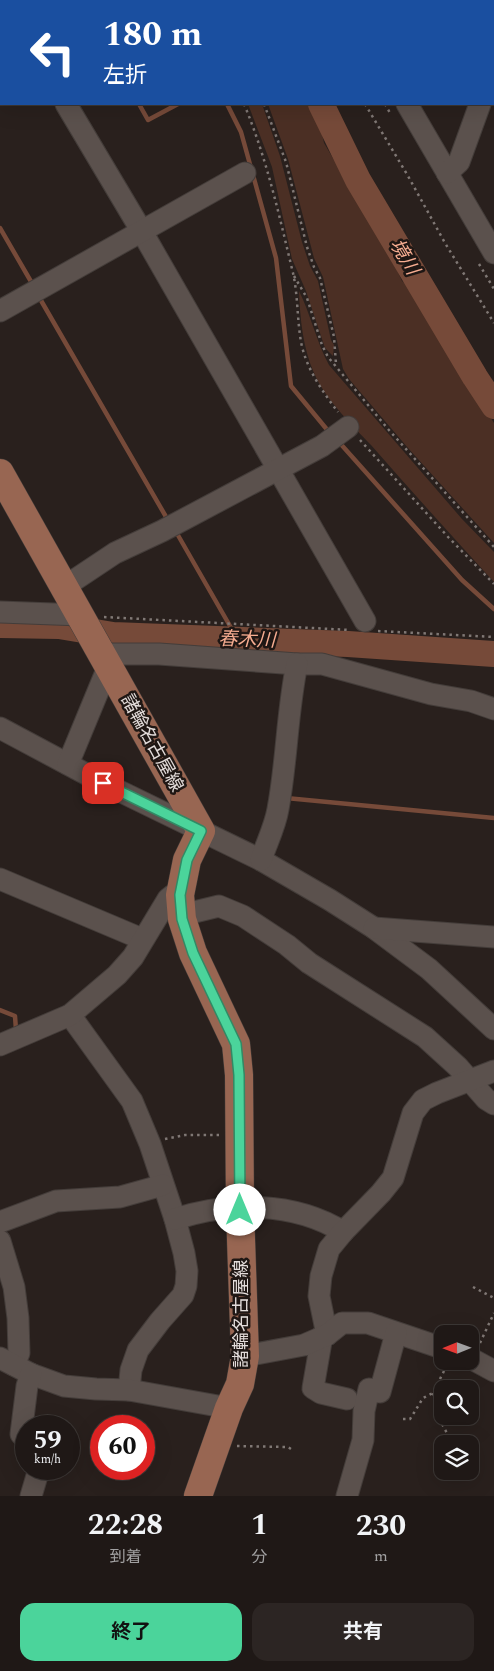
<!DOCTYPE html>
<html lang="ja">
<meta charset="utf-8">
<style>
:root{--surface:#1f1816;--page:#2c2523;--text:#f1f3f6;--muted:#a1a0a1;--line:#3c3735;--accent:#4bd49b}
body{margin:0;font-family:Spectral,"Noto Sans JP",serif;background:var(--page);color:var(--text);height:100vh;display:flex;flex-direction:column;font-size:19px;white-space:nowrap}
*{box-sizing:border-box;margin:0}
p{font-size:16px;color:var(--muted)}
.icon{flex:none;width:28px;height:28px;fill:none;stroke:currentColor;stroke-width:2;stroke-linecap:round;stroke-linejoin:round}
.map{position:relative;height:1496px;overflow:hidden}
.panel{display:flex;flex-direction:column;background:var(--surface);flex:1}
.panel>*{flex:none}
.banner{position:absolute;left:0px;top:0px;width:495px;height:105px;box-shadow:0 5px 20px #0002,0 0 0 1px var(--line);background:#1a4fa0;color:#fff;overflow:hidden}
.needle{width:32px;rotate:269deg}
.fabs{position:absolute;left:434px;top:1325px;display:grid;gap:10px}
.fabs a{display:grid;place-items:center;width:45px;height:45px;border-radius:10px;background:var(--surface);box-shadow:0 5px 20px #0002,0 0 0 1px var(--line);font-size:25px}
.speed{position:absolute;left:15px;top:1415px;display:flex;gap:10px;font-size:25px;font-weight:700;text-align:center}
.speed>*{display:grid;place-content:center;width:65px;height:65px;border-radius:50%;background:var(--surface);box-shadow:0 5px 20px #0002,0 0 0 1px var(--line);line-height:1}
.speed small{font-size:12px;font-weight:400}
.speed .limit{border:8px solid #d22;background:#fff;color:#111}
.pin{position:absolute;display:grid;place-items:center;width:42px;height:42px;color:#fff;margin:-21px;border-radius:10px;box-shadow:0 2px 8px #0006}
.me{position:absolute;width:55px;margin:-28px;rotate:0deg;stroke-linejoin:round;filter:drop-shadow(0 0 4px #0008)}
.turn{display:flex;align-items:center;gap:18px;height:105px;padding:0 20px;font-size:22px}
.turn .icon{width:65px;height:65px;stroke-width:2.5}
.turn b{display:block;font-size:35px;line-height:42px}
.eta{display:flex;justify-content:space-evenly;align-items:center;height:85px;text-align:center}
.eta b{font-size:30px;font-weight:700;line-height:35px}
.cta{display:flex;gap:10px;margin-top:auto;padding:10px 20px}
.cta a{flex:1;height:58px;border-radius:15px;background:var(--accent);color:#111;font-size:20px;font-weight:700;line-height:58px;text-align:center}
.cta a+a{background:var(--page);color:var(--text)}
.map>svg:first-child{display:block}
.green{fill:#4b2f24}
.lines{fill:none;stroke-linecap:round;stroke-linejoin:round}
.stream{stroke:#764a39;stroke-width:4.5}
.river{stroke:#764a39;stroke-width:26}
.minor-casing{stroke:#443d3a;stroke-width:23}
.major-casing{stroke:#443d3a;stroke-width:29}
.path{stroke:#807875;stroke-width:2.5;stroke-dasharray:2.5 4;stroke-linecap:butt}
.minor{stroke:#5b514d;stroke-width:21}
.major{stroke:#986652;stroke-width:28}
.route-casing{stroke:#318a65;stroke-width:12}
.route{stroke:#4bd49b;stroke-width:9}
.labels{text-anchor:middle;dominant-baseline:central;stroke-width:5;stroke-linejoin:round;paint-order:stroke}
.street-label{font-size:18px;fill:#e4dddb;stroke:#1f1714}
.water-label{font-size:19px;font-style:italic;fill:#f7ad91;stroke:#1f1714}
</style>
<div class="map">
<svg width="494" height="1496" viewBox="0 0 494 1496">
<rect width="100%" height="100%" fill="#29201d"/>
<!-- green -->
<g class="green">
<path d="M 248,104 L 262,104 L 280,156 L 302,242 L 310,266 L 318,281 L 331,340 L 334,345 L 333,356 L 325,348 L 306,291 L 292,259 L 272,167 Z"/>
<path d="M 268,104 L 308,104 L 321,129 L 324,143 L 389,253 L 402,281 L 415,292 L 428,312 L 458,365 L 494,423 L 494,543 L 408,448 L 349,379 L 343,369 L 323,277 L 314,258 L 288,159 Z"/>
<path d="M 299,291 C 311,315 316,341 329,365 L 462,519 L 494,552 L 494,582 C 453,537 411,491 371,445 C 352,425 325,399 314,373 C 303,348 300,319 299,291 Z"/>
</g>
<g class="lines">
<!-- stream -->
<g class="stream">
<path d="M 359,0 L 359,1"/>
<path d="M 392,1 L 392,0"/>
<path d="M 139,104 L 148,120 L 178,104"/>
<path d="M 227,104 L 241,132 L 251,168"/>
<path d="M 253,175 L 276,258 L 291,386 L 329,432"/>
<path d="M 0,228 L 33,285"/>
<path d="M 39,297 L 169,522"/>
<path d="M 338,441 L 462,580 L 494,609"/>
<path d="M 175,530 L 238,640"/>
<path d="M 286,798 L 494,818"/>
<path d="M 0,1010 L 15,1016 L 16,1030"/>
</g>
<!-- river -->
<g class="river">
<path d="M 268,0 L 269,1"/>
<path d="M 321,104 L 358,180 L 475,377 L 494,406"/>
<path d="M 0,625 L 59,626 L 113,635 L 348,644 L 494,654"/>
</g>
<!-- minor casing -->
<g class="minor-casing">
<g id="minor">
<path d="M 6,0 L 7,1"/>
<path d="M 171,0 L 172,1"/>
<path d="M 347,0 L 348,1"/>
<path d="M 77,1 L 80,0"/>
<path d="M 0,46 L 1,45"/>
<path d="M 66,104 L 141,230 L 365,621"/>
<path d="M 407,104 L 494,253"/>
<path d="M 447,173 L 459,162 L 480,104"/>
<path d="M 0,311 L 245,173"/>
<path d="M 64,587 L 115,553 L 162,531 L 322,446 L 348,427"/>
<path d="M 0,612 L 81,615"/>
<path d="M 103,654 L 159,654 L 297,664 L 322,664 L 431,694 L 471,701 L 494,709"/>
<path d="M 0,728 L 103,783 L 261,860 L 330,900 L 374,928 L 429,969 L 494,1029"/>
<path d="M 68,764 L 106,672 L 111,668"/>
<path d="M 261,860 C 266,844 275,827 278,809 C 287,761 287,712 297,664"/>
<path d="M 0,879 L 142,939"/>
<path d="M 182,915 L 219,906 L 243,916 L 287,945 L 309,963 L 425,1037 L 458,1067 L 486,1099 L 494,1104"/>
<path d="M 374,928 L 494,937"/>
<path d="M 70,1015 L 132,1101 L 150,1144 L 175,1219 L 184,1253 L 187,1271 L 186,1286 L 183,1295 L 160,1321 L 138,1350 L 131,1370 L 129,1390"/>
<path d="M 0,1045 L 70,1015 L 117,975 L 133,957 L 168,899 L 173,895 L 180,895"/>
<path d="M 175,1219 C 228,1202 294,1201 343,1232"/>
<path d="M 0,1222 L 56,1201 L 120,1197 L 163,1185"/>
<path d="M 0,1241 L 14,1287 L 18,1318 L 19,1353 L 14,1365"/>
<path d="M 327,1335 L 319,1296 L 321,1276 L 329,1249 L 343,1232 L 381,1193 L 393,1178 L 413,1113 L 423,1100 L 437,1093 L 494,1071"/>
<path d="M 322,1336 L 313,1388 L 321,1393 L 347,1399"/>
<path d="M 245,1356 L 304,1345 L 327,1335 L 342,1323 L 368,1323 L 442,1348"/>
<path d="M 0,1358 L 31,1374 L 64,1386 L 96,1389 L 129,1390 L 229,1408"/>
<path d="M 470,1358 L 494,1371"/>
<path d="M 26,1439 L 21,1434 L 27,1386 L 31,1374"/>
<path d="M 31,1496 L 39,1469"/>
<path d="M 347,1496 L 363,1440 L 364,1411 L 369,1389 L 380,1392 L 396,1333"/>
</g>
</g>
<!-- major casing -->
<g class="major-casing">
<path id="major" d="M 0,473 L 201,831 L 187,860 L 180,895 L 182,919 L 193,953 L 236,1044 L 239,1075 L 240,1210 L 245,1356 L 240,1384 L 229,1408 L 198,1496"/>
</g>
<!-- path -->
<g class="path">
<path d="M 191,0 L 192,1"/>
<path d="M 212,0 L 213,1"/>
<path d="M 305,0 L 306,1"/>
<path d="M 244,104 C 267,159 279,215 293,273 C 298,295 297,319 301,342 C 306,368 322,391 338,412"/>
<path d="M 264,104 L 286,162 L 307,247 L 314,267 L 320,278 L 334,337 L 336,364"/>
<path d="M 365,104 L 408,176 L 445,243 L 494,323"/>
<path d="M 385,104 L 390,113"/>
<path d="M 479,264 L 494,289"/>
<path d="M 294,276 L 307,298 L 322,345 L 328,357 L 388,429 L 494,547"/>
<path d="M 360,440 L 449,538 L 494,584"/>
<path d="M 104,617 L 350,630"/>
<path d="M 378,631 L 494,637"/>
<path d="M 165,1139 L 185,1135 L 219,1135"/>
<path d="M 473,1287 L 494,1298"/>
<path d="M 480,1343 L 494,1313"/>
<path d="M 433,1393 L 440,1414 L 442,1424 L 453,1444"/>
<path d="M 403,1419 L 410,1419 L 412,1416 L 423,1398 L 433,1393 L 447,1365"/>
<path d="M 237,1446 L 288,1447 L 294,1451"/>
</g>
<!-- minor -->
<use href="#minor" class="minor"/>
<!-- major -->
<use href="#major" class="major"/>
</g>
<g class="lines">
<!-- route casing -->
<g class="route-casing">
<path id="route" d="M 103,783 L 201,831 L 187,860 L 180,895 L 182,919 L 193,953 L 236,1044 L 239,1075 L 240,1210"/>
</g>
<!-- route -->
<use href="#route" class="route"/>
</g>
<g class="labels">
<!-- street labels -->
<g class="street-label">
<text transform="translate(152 743) rotate(61)">諸輪名古屋線</text>
<text transform="translate(241 1314) rotate(-90)">諸輪名古屋線</text>
</g>
<!-- water labels -->
<g class="water-label">
<text transform="translate(404 257) rotate(59)">境川</text>
<text transform="translate(247 640) rotate(2)">春木川</text>
</g>
</g>
</svg>
<div class="fabs">
<a><svg class="needle" viewBox="-14 -14 28 28"><path d="M0-13l5 13h-10z" fill="#e53935"/><path d="M0 13l5-13h-10z" fill="#a1a0a1"/></svg></a>
<a><svg class="icon" aria-label="search" viewBox="0 0 24 24"><circle cx="10" cy="10" r="6"/><path d="M15 15l6 6"/></svg></a>
<a><svg class="icon" aria-label="layers" viewBox="0 0 24 24"><path d="M12 4l9 5-9 5-9-5zM3 14l9 5 9-5"/></svg></a>
</div>
<div class="speed"><div>59<small>km/h</small></div><div class="limit">60</div></div>
<div class="pin" style="left:103px;top:783px;background:#d93025"><svg class="icon" aria-label="arrive" viewBox="0 0 24 24"><path d="M6 21V4h12l-3 4 3 4H6"/></svg></div>
<svg class="me" style="left:240px;top:1210px" viewBox="-20 -20 40 40"><circle r="19" fill="#fff"/><path d="M0-13L10 11 0 6-10 11z" fill="#4bd49b"/></svg>
<div class="banner">
<div class="turn"><svg class="icon" aria-label="left" viewBox="0 0 24 24"><path d="M17 20v-9H6M10 6l-5 5 5 5"/></svg><div><b>180 m</b>左折</div></div>
</div>
</div>
<section class="panel">
<div class="eta">
<div><b>22:28</b><p>到着</p></div>
<div><b>1</b><p>分</p></div>
<div><b>230</b><p>m</p></div>
</div>
<div class="cta"><a>終了</a><a>共有</a></div>
</section>
